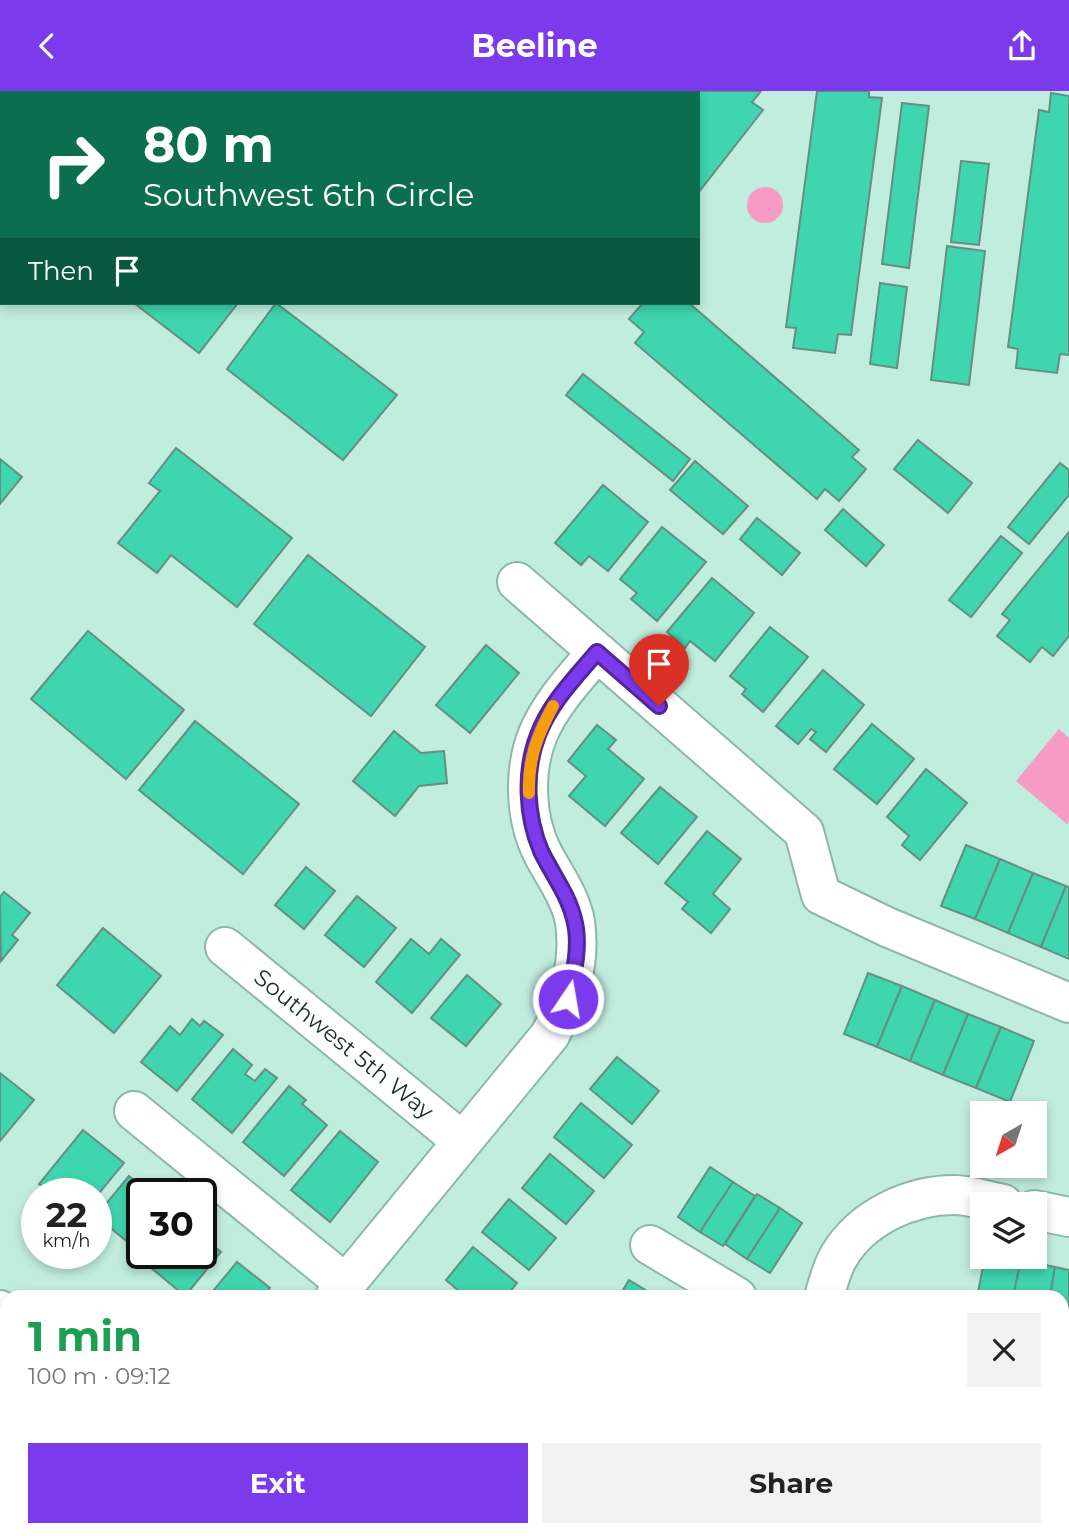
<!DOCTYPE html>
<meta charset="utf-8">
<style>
:root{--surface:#fff;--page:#f2f2f2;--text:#222;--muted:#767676;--accent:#7c3aed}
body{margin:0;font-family:Montserrat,sans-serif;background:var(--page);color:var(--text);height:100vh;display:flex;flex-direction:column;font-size:26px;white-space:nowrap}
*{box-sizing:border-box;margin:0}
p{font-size:23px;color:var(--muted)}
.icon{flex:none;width:38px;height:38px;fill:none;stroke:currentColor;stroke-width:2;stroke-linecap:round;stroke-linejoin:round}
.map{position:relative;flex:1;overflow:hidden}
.side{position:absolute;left:0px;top:1199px;width:1069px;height:247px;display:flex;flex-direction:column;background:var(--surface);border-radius:21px 21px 0 0;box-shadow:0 4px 10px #0003}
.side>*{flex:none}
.hud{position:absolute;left:0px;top:0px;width:700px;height:214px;box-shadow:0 4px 10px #0003;background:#0b6e4f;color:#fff;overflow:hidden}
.needle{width:46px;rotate:219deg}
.tools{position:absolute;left:970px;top:1010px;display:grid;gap:14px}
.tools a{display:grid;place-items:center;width:77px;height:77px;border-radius:0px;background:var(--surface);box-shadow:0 4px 10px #0003;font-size:35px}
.speed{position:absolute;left:21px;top:1087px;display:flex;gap:14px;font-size:35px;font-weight:700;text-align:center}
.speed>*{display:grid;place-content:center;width:91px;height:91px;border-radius:50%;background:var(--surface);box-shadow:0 4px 10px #0003;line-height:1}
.speed small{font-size:18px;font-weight:400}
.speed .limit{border:4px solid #111;border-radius:10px;background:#fff;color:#111}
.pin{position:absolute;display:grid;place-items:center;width:60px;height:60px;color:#fff;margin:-72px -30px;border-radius:50% 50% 50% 0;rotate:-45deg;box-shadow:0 0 7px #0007}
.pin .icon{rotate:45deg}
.me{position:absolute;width:77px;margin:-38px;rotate:12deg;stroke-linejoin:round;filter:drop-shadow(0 0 5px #0008)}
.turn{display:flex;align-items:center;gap:24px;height:147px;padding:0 28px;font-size:32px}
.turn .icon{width:91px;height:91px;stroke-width:2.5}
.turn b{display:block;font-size:49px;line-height:60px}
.then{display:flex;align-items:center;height:66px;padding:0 28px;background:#0003;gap:14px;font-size:26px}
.round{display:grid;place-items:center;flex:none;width:74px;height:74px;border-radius:0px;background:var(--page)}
.head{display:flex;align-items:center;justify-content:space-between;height:119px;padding:0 28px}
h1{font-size:42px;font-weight:700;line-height:52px;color:#1e9e55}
.button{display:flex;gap:14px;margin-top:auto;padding:14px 28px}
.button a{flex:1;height:80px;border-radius:0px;background:var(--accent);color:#fff;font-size:28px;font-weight:700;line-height:80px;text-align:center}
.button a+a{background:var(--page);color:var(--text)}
header{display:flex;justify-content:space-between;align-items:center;height:91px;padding:0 28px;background:var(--accent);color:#fff;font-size:32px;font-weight:700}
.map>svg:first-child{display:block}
.green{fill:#f69bc3}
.building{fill:#3fd5af;stroke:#658f81;stroke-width:2}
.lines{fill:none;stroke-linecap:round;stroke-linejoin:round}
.minor-casing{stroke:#8db8a9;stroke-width:42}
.tertiary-casing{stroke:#8db8a9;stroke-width:42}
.minor{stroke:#fff;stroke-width:38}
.tertiary{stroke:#fff;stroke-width:38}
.route-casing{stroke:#51269a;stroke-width:18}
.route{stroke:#7c3aed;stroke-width:12}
.slow{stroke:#f59e0b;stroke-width:12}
.labels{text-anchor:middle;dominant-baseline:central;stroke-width:7;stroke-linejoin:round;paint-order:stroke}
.street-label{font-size:23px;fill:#1c2e28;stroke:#fff}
</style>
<header><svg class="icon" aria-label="back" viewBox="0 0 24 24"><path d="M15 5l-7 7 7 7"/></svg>Beeline<svg class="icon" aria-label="share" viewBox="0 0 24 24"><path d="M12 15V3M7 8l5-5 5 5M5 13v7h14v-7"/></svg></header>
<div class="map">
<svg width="1069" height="1445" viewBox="0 0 1069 1445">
<rect width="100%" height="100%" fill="#c1edde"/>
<!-- green -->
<g class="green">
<circle cx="765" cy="114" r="18"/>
<path d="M 1059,638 L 1069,647 L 1069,730 L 1067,733 L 1016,690 Z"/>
</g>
<!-- building -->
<g class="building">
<path d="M 164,0 L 209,0 L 211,2 L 166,2 Z"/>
<path d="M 269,0 L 313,0 L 316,2 L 271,2 Z"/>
<path d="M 349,0 L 455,0 L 457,2 L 351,2 Z"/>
<path d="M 539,0 L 586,0 L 537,2 Z"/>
<path d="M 628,0 L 660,0 L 662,2 L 627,2 Z"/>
<path d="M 695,0 L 761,0 L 752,11 L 763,19 L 698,102 L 698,2 L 693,2 Z"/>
<path d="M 817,0 L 869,0 L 869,6 L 882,7 L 851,244 L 838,243 L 835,262 L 793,257 L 796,237 L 786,236 Z"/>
<path d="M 1051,2 L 1069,5 L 1069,264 L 1060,263 L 1057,282 L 1016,277 L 1018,258 L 1008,256 L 1039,19 L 1049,21 Z"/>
<path d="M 902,12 L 929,15 L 909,177 L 882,173 Z"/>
<path d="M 2,41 L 2,109 L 0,108 Z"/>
<path d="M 961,70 L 989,73 L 979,154 L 951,151 Z"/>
<path d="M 947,155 L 985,160 L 969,294 L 931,289 Z"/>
<path d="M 880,192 L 907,196 L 897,277 L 870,273 Z"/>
<path d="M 134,212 L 238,212 L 199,262 Z"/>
<path d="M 276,212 L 397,304 L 343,369 L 227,278 Z"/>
<path d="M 643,212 L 689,212 L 859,359 L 852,366 L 866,378 L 839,410 L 825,398 L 817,408 L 635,252 L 644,241 L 629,228 Z"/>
<path d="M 583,283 L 690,368 L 673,390 L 566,304 Z"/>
<path d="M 918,349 L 972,392 L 948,422 L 894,378 Z"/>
<path d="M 176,357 L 292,447 L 237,516 L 171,464 L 157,482 L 118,452 L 160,400 L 149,392 Z"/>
<path d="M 0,368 L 22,386 L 0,413 Z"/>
<path d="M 695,370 L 748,415 L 723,443 L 670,399 Z"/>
<path d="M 1060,372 L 1069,379 L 1069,404 L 1029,453 L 1008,436 Z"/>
<path d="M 603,394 L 648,431 L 608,480 L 589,465 L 581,474 L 555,452 Z"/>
<path d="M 843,418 L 884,454 L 866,475 L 825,439 Z"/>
<path d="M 757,427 L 800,462 L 782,484 L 740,448 Z"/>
<path d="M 662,436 L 706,471 L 657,530 L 631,508 L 637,502 L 620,488 Z"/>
<path d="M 1069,441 L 1069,545 L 1053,565 L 1042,556 L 1030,571 L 997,545 L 1010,529 L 1002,523 Z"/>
<path d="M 1001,445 L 1022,462 L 971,526 L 949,509 Z"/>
<path d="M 308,464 L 425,556 L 371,625 L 254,533 Z"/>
<path d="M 712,487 L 754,522 L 715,570 L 690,550 L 685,557 L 667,541 Z"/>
<path d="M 770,536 L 808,566 L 763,621 L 742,603 L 746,598 L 730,585 Z"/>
<path d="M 88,540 L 184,619 L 126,688 L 31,608 Z"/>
<path d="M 486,554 L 519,582 L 470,642 L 436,614 Z"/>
<path d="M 823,579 L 864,614 L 826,661 L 810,648 L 816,641 L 811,638 L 798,653 L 776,635 Z"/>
<path d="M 195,630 L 299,713 L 243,783 L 139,699 Z"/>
<path d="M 872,633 L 914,668 L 877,713 L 834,678 Z"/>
<path d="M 597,634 L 616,649 L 608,658 L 644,688 L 605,735 L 569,705 L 586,685 L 568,670 Z"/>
<path d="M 394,640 L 421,662 L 444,660 L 447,692 L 419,695 L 395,725 L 353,690 Z"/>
<path d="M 926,678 L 967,712 L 920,769 L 902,754 L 909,745 L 887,726 Z"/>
<path d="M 660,696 L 697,726 L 658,773 L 621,742 Z"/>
<path d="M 707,740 L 741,768 L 713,803 L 730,818 L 711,842 L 682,818 L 688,811 L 665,792 Z"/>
<path d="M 966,754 L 1000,768 L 975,828 L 941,815 Z"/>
<path d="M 1000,768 L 1033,782 L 1008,842 L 975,828 Z"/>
<path d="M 306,776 L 335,800 L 304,838 L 275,814 Z"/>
<path d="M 1033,782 L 1066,795 L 1041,856 L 1008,842 Z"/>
<path d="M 1066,795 L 1069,796 L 1069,868 L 1041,856 Z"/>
<path d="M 4,801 L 30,822 L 12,844 L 18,849 L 1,870 L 0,806 Z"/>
<path d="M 357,805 L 396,837 L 364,876 L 325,844 Z"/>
<path d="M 103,837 L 161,885 L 114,942 L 57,894 Z"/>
<path d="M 411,848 L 429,863 L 441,848 L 460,864 L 412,922 L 376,891 Z"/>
<path d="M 868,882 L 902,895 L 877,956 L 844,943 Z"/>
<path d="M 467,884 L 501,913 L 466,955 L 431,927 Z"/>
<path d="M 902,895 L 935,909 L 910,970 L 877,956 Z"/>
<path d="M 935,909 L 968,923 L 943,984 L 910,970 Z"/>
<path d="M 968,923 L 1001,936 L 976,997 L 943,984 Z"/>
<path d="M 192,928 L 200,935 L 204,930 L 223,944 L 177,1000 L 141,971 L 170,935 L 180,944 Z"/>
<path d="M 1001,936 L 1034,950 L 1010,1011 L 976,997 Z"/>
<path d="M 233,958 L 252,974 L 245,983 L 255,990 L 265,978 L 277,987 L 232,1042 L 192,1008 Z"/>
<path d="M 617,966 L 659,1000 L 632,1033 L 590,998 Z"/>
<path d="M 0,982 L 34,1009 L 0,1050 Z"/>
<path d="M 289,995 L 306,1009 L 302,1013 L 327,1034 L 284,1085 L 243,1051 Z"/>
<path d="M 581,1012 L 632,1054 L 604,1087 L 554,1046 Z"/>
<path d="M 83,1039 L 124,1072 L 96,1106 L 96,1102 L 51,1102 L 39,1093 Z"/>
<path d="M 340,1040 L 378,1071 L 330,1131 L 291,1099 Z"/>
<path d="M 550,1063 L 594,1100 L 566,1133 L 522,1097 Z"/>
<path d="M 710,1076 L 733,1091 L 700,1141 L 678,1126 Z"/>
<path d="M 129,1085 L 150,1102 L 142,1102 L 142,1149 L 135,1157 L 96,1125 Z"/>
<path d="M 733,1091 L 755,1105 L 723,1155 L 700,1141 Z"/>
<path d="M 757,1103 L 780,1117 L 747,1168 L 725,1153 Z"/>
<path d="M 509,1108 L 556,1147 L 529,1179 L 482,1141 Z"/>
<path d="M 780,1117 L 802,1132 L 770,1182 L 747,1168 Z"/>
<path d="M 201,1145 L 221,1161 L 185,1205 L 144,1171 L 151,1162 L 201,1162 Z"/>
<path d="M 473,1156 L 517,1192 L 506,1206 L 466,1206 L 446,1189 Z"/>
<path d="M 985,1166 L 1021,1169 L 1013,1206 L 977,1206 Z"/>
<path d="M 1021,1169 L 1055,1176 L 1050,1206 L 1013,1206 Z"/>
<path d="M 237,1171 L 270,1197 L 263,1206 L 208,1206 Z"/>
<path d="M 1055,1176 L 1069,1179 L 1069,1246 L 1062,1244 L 1062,1206 L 1050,1206 Z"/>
<path d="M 629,1189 L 657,1206 L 619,1206 Z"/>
<path d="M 496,1438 L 535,1438 L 530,1445 L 505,1445 Z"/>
<path d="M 535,1438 L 575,1438 L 580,1442 L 578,1445 L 530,1445 Z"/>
<path d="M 744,1438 L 789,1438 L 785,1445 L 740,1445 Z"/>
<path d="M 789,1438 L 800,1438 L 810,1445 L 785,1445 Z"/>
<path d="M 864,1438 L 902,1438 L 898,1445 L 876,1445 Z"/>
<path d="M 902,1438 L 944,1438 L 940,1445 L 898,1445 Z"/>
<path d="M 944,1438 L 985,1438 L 982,1445 L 940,1445 Z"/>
</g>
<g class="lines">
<!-- minor casing -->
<g class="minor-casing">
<g id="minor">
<path d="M 517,491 L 804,741 L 821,804 L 887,836 L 1069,912"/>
<path d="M 225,856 L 462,1050"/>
<path d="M 134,1020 L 346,1193"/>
<path d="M 1034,1119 L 1069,1126"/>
<path d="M 650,1154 L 737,1206"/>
<path d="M 335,1206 L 550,944 C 569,907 581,873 575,831 C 571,807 554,784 543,763 C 525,728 523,680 538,643 C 551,612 575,587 597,561"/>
<path d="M 824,1206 C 828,1193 832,1176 839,1165 C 862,1126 911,1104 954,1104 C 970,1104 987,1110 1003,1113"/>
<path d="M 663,1438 L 672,1445"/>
</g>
</g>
<!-- tertiary casing -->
<g class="tertiary-casing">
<g id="tertiary">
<path d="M 0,1219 L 7,1224"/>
<path d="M 306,1438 L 315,1445"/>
</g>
</g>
<!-- minor -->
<use href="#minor" class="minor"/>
<!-- tertiary -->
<use href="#tertiary" class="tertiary"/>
</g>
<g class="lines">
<!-- route casing -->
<g class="route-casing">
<path id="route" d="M 568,908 C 574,882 581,853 574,828 C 568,803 552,783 541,760 C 526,725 524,680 538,644 C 550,612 575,587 597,561 L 659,615"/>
</g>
<!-- route -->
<use href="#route" class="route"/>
<!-- slow -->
<path class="slow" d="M 529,702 C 528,668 537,645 553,615"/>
</g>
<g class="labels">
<!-- street labels -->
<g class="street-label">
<text transform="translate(344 953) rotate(39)">Southwest 5th Way</text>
</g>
</g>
</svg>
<div class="tools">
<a><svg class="needle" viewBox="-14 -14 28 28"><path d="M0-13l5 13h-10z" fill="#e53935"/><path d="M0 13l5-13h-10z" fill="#767676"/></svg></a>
<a><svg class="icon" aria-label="layers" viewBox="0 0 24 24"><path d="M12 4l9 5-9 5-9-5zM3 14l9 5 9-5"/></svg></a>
</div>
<div class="speed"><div>22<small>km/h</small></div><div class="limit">30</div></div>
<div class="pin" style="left:659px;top:615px;background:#d93025"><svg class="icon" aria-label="arrive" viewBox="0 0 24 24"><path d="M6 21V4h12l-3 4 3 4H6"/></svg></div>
<svg class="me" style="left:568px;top:908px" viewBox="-20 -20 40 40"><circle r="17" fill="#7c3aed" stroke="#fff" stroke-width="3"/><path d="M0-11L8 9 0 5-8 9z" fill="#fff"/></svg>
<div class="hud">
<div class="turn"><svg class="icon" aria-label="right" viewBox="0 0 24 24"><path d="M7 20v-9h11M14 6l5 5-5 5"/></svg><div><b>80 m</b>Southwest 6th Circle</div></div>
<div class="then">Then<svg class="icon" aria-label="arrive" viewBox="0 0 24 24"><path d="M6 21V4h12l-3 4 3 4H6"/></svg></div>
</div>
<section class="side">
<div class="head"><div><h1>1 min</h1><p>100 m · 09:12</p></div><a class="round"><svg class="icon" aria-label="close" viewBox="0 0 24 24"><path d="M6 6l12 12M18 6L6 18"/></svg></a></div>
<div class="button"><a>Exit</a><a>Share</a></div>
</section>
</div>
